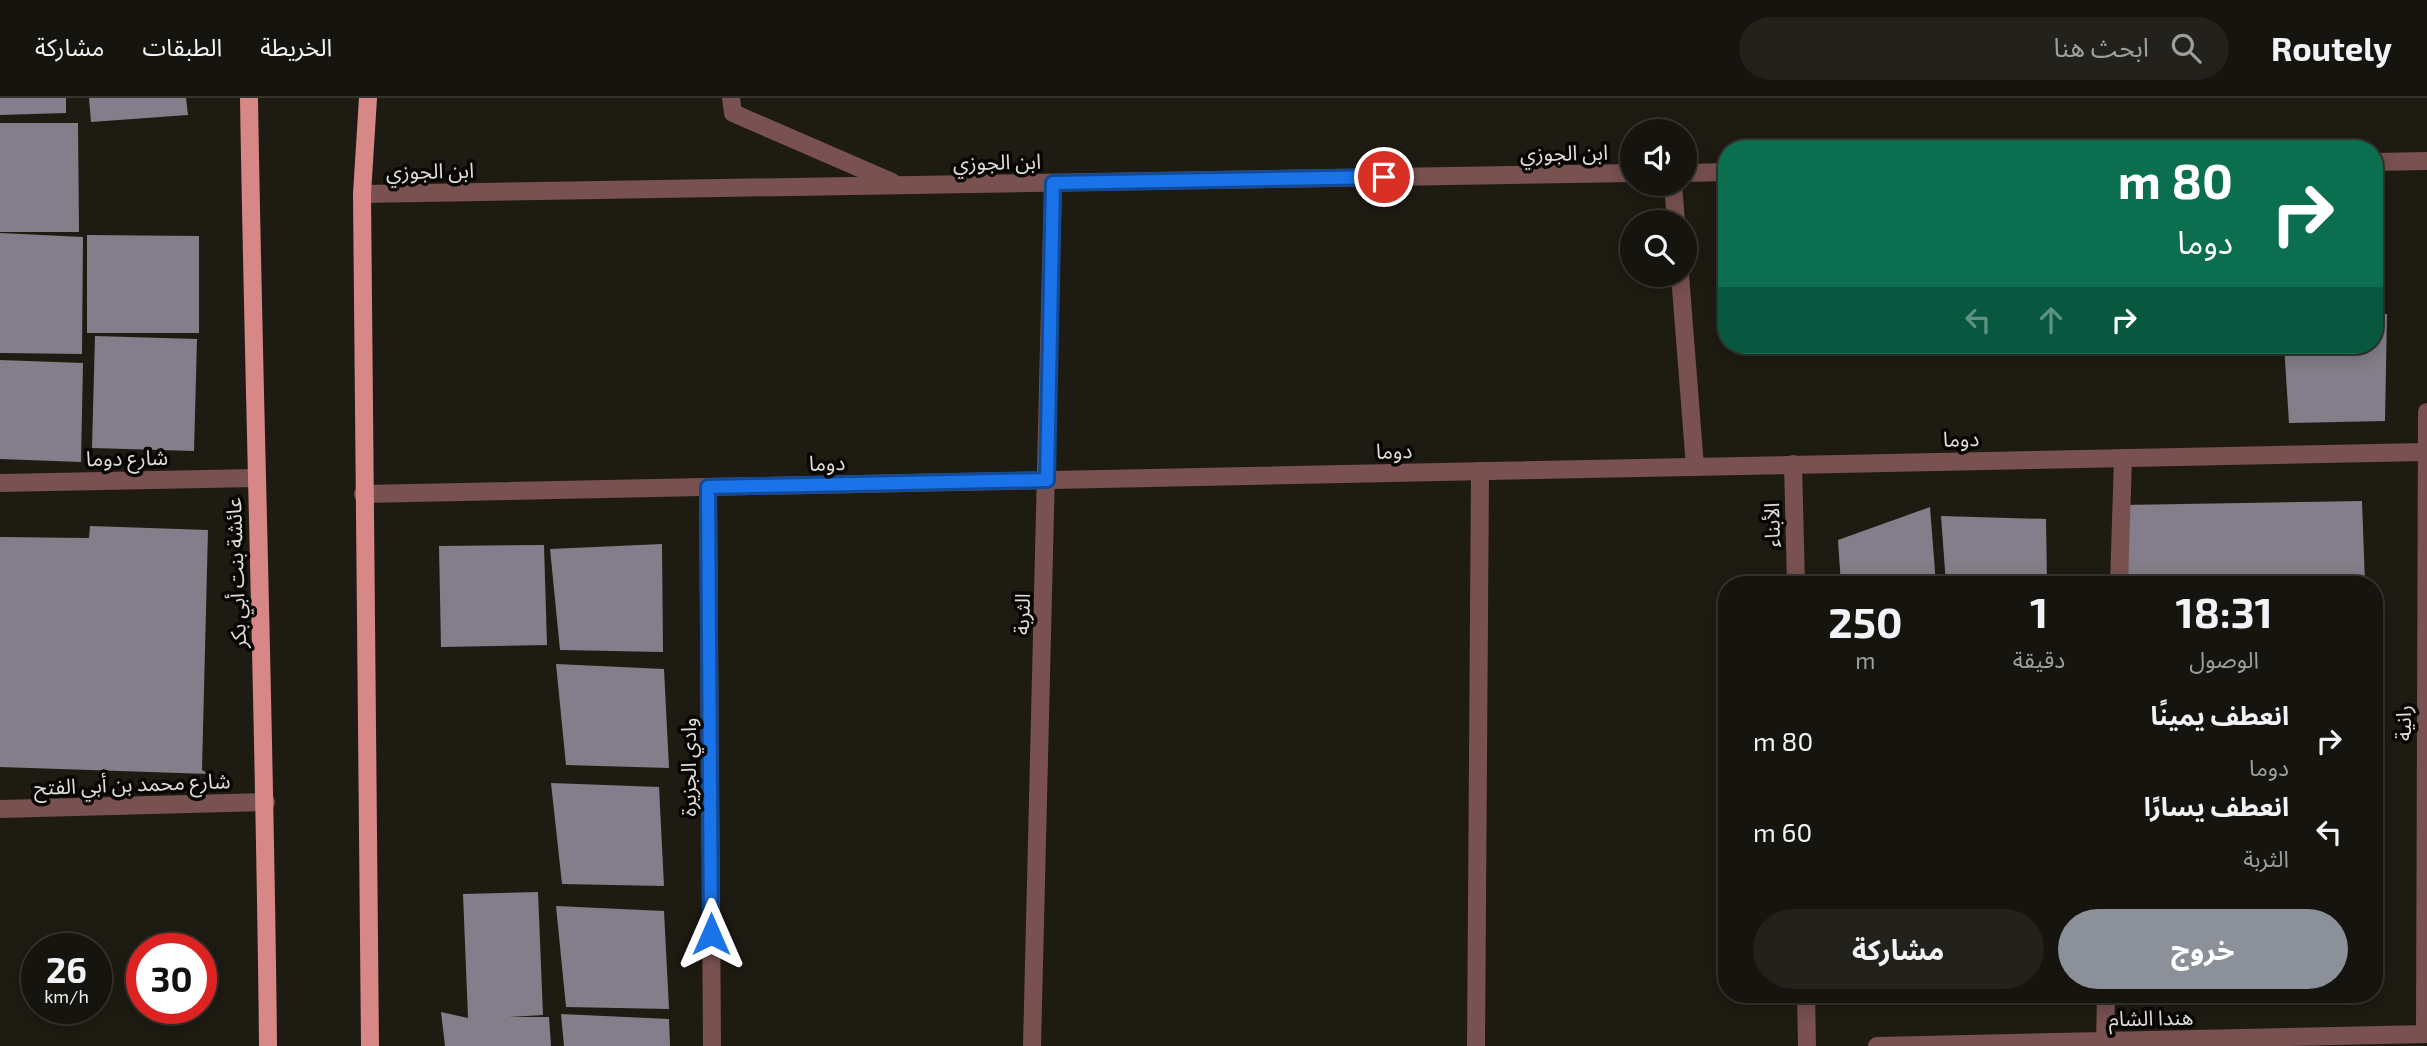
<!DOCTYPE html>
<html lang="ar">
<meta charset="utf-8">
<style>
:root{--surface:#16140e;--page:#23211c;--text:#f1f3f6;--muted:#9e9e9e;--line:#35332e;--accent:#8c9099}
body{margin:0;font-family:"Exo 2","Noto Sans Arabic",sans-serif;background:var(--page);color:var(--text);direction:rtl;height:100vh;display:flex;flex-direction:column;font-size:26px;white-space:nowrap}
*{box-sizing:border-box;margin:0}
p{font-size:23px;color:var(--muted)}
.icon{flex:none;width:38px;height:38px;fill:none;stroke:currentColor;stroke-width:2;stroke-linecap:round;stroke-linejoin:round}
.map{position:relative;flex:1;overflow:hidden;direction:ltr}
.sheet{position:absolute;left:1718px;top:478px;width:665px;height:427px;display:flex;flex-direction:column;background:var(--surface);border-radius:28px;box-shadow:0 4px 18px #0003,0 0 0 2px var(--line);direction:rtl}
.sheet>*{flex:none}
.top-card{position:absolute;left:1718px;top:42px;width:665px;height:214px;border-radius:28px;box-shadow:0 4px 18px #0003,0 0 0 2px var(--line);direction:rtl;background:#0b6e4f;color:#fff;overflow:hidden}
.controls{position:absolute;left:1620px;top:21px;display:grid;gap:14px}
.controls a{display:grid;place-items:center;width:77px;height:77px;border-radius:50%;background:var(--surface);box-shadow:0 4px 18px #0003,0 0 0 2px var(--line);font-size:35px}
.speed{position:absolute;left:21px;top:835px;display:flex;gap:14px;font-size:35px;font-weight:700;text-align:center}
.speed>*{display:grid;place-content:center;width:91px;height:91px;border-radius:50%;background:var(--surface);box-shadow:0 4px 18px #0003,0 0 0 2px var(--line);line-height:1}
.speed small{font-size:18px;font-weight:400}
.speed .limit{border:10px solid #d22;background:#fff;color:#111}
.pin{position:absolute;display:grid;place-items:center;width:60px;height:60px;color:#fff;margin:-30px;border:4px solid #fff;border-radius:50%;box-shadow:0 2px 7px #0007}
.me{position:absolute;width:77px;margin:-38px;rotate:0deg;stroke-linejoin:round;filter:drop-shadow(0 0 5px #0008)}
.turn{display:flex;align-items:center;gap:24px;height:147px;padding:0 35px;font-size:32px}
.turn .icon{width:91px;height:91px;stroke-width:2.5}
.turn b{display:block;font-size:49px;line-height:60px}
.lanes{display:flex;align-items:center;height:66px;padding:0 35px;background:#0003;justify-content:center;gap:35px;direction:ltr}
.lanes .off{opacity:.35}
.eta{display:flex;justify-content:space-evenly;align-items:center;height:119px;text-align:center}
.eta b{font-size:42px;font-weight:700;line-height:49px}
.primary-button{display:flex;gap:14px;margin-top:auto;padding:14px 35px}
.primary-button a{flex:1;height:80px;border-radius:42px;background:var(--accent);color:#fff;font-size:28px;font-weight:700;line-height:80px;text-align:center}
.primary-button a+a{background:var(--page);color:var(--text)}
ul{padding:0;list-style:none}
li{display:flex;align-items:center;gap:21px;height:91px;padding:0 35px}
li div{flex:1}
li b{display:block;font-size:26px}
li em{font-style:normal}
header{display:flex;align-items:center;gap:42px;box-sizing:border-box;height:98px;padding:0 35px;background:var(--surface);border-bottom:2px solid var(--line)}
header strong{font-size:33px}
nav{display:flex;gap:38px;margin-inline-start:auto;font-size:24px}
.search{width:490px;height:63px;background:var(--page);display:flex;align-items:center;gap:18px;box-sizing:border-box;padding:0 24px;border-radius:38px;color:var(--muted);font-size:26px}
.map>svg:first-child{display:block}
.building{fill:#837e89}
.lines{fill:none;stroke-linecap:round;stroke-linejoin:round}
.minor{stroke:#785150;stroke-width:18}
.major{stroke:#d78786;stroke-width:18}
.route-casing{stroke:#114b97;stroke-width:18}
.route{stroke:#1a73e8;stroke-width:12}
.labels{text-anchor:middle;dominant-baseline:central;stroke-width:7;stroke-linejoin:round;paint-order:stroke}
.street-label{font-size:21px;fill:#dfddd7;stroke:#070603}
</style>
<header>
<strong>Routely</strong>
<div class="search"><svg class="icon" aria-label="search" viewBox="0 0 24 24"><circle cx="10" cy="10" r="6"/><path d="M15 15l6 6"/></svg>ابحث هنا</div>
<nav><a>الخريطة</a><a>الطبقات</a><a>مشاركة</a></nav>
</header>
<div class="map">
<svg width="2427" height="948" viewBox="0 0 2427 948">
<rect width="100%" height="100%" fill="#1e1b12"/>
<!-- building -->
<g class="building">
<path d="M 0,0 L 66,0 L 66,15 L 0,17 Z"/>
<path d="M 89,0 L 186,0 L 188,17 L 91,24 Z"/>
<path d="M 0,25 L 78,25 L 79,134 L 0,134 Z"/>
<path d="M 0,135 L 83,139 L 82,256 L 0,255 Z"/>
<path d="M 87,137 L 199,138 L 199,235 L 87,235 Z"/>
<path d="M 2375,216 L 2387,216 L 2385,323 L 2289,325 L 2284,247 L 2375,247 Z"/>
<path d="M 95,238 L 197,241 L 194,353 L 92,350 Z"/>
<path d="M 0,262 L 83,265 L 81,364 L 0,361 Z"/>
<path d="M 2362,403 L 2365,486 L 2129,486 L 2122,407 Z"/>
<path d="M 1930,409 L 1936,486 L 1841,486 L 1838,442 Z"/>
<path d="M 1941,418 L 2046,421 L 2047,486 L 1946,486 Z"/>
<path d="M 90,428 L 208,432 L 202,672 L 209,676 L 0,669 L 0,439 L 89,440 Z"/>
<path d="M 662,446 L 663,554 L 560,552 L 550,451 Z"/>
<path d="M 544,447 L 547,547 L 441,549 L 439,448 Z"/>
<path d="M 556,566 L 664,571 L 669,670 L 566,667 Z"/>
<path d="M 551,685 L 659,689 L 664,788 L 562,786 Z"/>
<path d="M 538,794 L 543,917 L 509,919 L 549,919 L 551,948 L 445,948 L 441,914 L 468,920 L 463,796 Z"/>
<path d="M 556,808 L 664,813 L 669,911 L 566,909 Z"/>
<path d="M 1839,896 L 1947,896 L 1947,905 L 1839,906 Z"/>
<path d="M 1960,896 L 2047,896 L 2047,898 L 1961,900 Z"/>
<path d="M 2275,896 L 2372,896 L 2372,902 L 2275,903 Z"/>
<path d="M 561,916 L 669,921 L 670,948 L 564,948 Z"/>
</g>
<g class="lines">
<!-- minor -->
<g class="minor">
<path d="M 731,0 L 733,15 L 892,84"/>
<path d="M 2375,64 L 2427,63"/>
<path d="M 1685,75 L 1727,74"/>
<path d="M 1673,86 L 1676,124"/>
<path d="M 362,96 L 1633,75"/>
<path d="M 1680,177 L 1695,369"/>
<path d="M 1793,366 L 1796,486"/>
<path d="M 0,385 L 255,380"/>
<path d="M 708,389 L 712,948"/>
<path d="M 363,396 L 2426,354"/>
<path d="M 2119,486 L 2123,360"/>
<path d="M 0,711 L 266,704"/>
<path d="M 1806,896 L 1807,948"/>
<path d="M 2425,936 L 2427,314"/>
<path d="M 1032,948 L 1053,85"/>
<path d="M 1476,948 L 1480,373"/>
<path d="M 1877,948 L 2427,936"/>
<path d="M 2105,948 L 2106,896"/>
</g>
<!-- major -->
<g class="major">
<path d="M 249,0 C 254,316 265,632 268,948"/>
<path d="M 368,0 L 362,96 L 370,948"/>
</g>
</g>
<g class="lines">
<!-- route casing -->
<g class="route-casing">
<path id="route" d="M 711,836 L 708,389 L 1047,382 L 1053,85 L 1384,79"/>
</g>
<!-- route -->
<use href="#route" class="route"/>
</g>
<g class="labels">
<!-- street labels -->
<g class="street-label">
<text transform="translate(1564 54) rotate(-1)">ابن الجوزي</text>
<text transform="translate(997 63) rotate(-1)">ابن الجوزي</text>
<text transform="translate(430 72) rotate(-1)">ابن الجوزي</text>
<text transform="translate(1961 340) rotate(-1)">دوما</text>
<text transform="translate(1394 352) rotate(-1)">دوما</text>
<text transform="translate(127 359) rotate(-1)">شارع دوما</text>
<text transform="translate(827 364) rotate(-1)">دوما</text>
<text transform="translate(1771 427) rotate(-91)">الأبناء</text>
<text transform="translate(235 475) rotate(-92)">عائشة بنت أبي بكر</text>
<text transform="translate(1021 516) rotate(-88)">الثربة</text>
<text transform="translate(2402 625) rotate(-90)">رانية</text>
<text transform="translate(687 669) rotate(-90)">وادي الجزيرة</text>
<text transform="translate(132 685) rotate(-2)">شارع محمد بن أبي الفتح</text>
<text transform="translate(2151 919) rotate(-1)">هندا الشام</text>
</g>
</g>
</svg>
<div class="controls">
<a><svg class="icon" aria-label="sound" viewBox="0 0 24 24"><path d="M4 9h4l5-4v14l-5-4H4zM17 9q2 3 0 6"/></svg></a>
<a><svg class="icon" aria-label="search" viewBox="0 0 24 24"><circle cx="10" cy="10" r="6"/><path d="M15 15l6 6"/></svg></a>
</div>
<div class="speed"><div>26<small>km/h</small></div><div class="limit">30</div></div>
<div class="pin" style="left:1384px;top:79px;background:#d93025"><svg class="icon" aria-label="arrive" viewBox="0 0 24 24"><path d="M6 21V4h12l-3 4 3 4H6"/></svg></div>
<svg class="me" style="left:711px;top:836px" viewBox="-20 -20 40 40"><path d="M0-17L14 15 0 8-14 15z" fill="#1a73e8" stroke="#fff" stroke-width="4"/></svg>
<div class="top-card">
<div class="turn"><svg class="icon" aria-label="right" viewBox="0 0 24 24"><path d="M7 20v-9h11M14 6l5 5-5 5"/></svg><div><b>80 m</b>دوما</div></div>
<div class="lanes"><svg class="icon off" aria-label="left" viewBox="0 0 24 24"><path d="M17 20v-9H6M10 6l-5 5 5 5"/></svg><svg class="icon off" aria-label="ahead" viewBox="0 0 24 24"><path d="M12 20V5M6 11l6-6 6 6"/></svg><svg class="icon" aria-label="right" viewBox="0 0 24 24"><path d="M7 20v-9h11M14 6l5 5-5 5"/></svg></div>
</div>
<section class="sheet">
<div class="eta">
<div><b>18:31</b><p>الوصول</p></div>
<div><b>1</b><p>دقيقة</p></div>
<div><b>250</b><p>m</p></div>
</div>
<ul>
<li><svg class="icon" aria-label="right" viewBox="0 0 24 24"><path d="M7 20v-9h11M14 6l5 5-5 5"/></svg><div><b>انعطف يمينًا</b><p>دوما</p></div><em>80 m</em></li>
<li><svg class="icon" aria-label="left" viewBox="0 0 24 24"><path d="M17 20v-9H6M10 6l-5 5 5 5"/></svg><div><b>انعطف يسارًا</b><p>الثربة</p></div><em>60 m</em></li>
</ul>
<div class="primary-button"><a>خروج</a><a>مشاركة</a></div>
</section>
</div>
